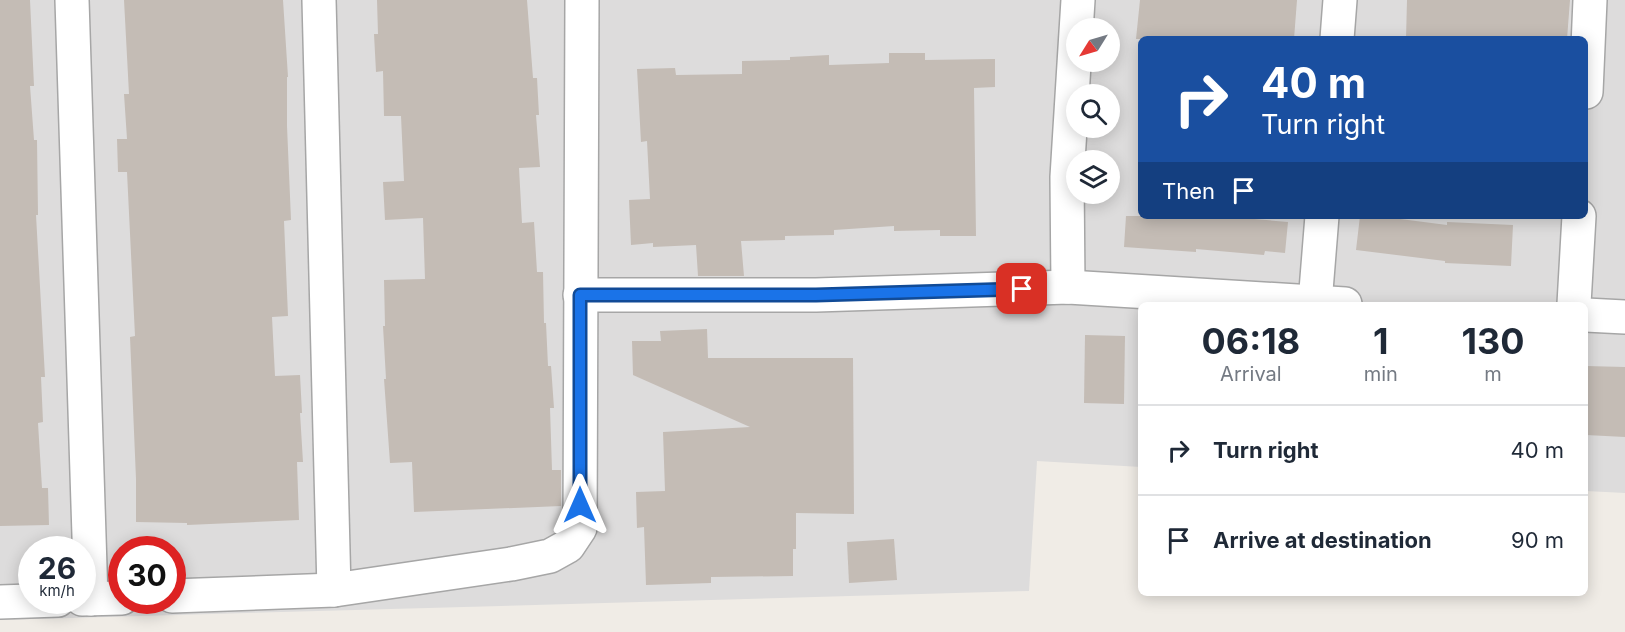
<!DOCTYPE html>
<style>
:root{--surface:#fff;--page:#f6f6f7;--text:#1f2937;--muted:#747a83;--line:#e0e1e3}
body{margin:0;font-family:Inter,sans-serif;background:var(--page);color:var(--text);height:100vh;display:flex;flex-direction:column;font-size:22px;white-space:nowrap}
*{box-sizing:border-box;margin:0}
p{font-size:20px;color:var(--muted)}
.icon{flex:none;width:33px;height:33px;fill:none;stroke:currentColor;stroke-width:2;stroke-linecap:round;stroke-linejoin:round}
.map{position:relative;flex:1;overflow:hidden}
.panel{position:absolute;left:1138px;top:302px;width:450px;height:294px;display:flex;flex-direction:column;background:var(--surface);border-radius:9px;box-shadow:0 3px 15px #0003}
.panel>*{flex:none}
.banner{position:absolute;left:1138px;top:36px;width:450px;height:183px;border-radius:9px;box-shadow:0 3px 15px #0003;background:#1a4fa0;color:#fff;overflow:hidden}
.needle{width:39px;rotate:233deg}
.controls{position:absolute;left:1066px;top:18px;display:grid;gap:12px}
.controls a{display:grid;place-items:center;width:54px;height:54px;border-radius:50%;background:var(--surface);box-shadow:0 3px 15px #0003;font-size:30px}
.speed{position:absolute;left:18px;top:536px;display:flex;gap:12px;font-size:30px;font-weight:700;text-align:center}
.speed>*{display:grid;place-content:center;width:78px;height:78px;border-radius:50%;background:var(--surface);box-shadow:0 3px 15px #0003;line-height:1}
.speed small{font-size:15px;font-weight:400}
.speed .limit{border:9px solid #d22;background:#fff;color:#111}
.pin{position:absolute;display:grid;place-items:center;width:51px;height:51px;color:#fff;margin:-26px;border-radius:12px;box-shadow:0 3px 9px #0006}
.me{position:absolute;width:66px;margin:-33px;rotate:0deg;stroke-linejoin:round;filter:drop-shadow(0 0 4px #0008)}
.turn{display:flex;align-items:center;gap:21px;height:126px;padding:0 24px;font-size:27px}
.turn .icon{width:78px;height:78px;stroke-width:2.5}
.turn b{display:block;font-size:42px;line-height:51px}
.then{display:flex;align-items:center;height:57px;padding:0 24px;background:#0003;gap:12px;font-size:22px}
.eta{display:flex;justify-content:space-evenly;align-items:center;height:102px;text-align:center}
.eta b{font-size:36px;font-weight:700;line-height:42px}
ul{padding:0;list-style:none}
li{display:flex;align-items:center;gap:18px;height:90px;padding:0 24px;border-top:2px solid var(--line)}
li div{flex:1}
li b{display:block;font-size:22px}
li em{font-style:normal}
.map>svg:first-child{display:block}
.residential{fill:#dddcdc;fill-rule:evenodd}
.building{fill:#c4bcb5}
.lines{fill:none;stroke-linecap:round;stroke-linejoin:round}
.minor-casing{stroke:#a6a6a6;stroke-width:36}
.minor{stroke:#fff;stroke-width:33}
.route-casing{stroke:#114b97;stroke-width:15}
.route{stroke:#1a73e8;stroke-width:10}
</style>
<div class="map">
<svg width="1625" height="632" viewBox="0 0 1625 632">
<rect width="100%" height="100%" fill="#f0ece6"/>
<!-- residential -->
<path class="residential" d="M 0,0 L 1625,0 L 1625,493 L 1586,491 L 1586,304 L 1142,304 L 1141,467 L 1037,461 L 1029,591 L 0,620 ZM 1077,28 L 1110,28 L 1110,62 L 1077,62 ZM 1142,39 L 1586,39 L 1586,216 L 1142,216 ZM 1077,94 L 1110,94 L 1110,128 L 1077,128 ZM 1077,160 L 1110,160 L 1110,194 L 1077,194 ZM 32,549 L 82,549 L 82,600 L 32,600 ZM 122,549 L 172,549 L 172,600 L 122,600 Z"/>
<!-- building -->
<g class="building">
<path d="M 0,0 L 30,0 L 34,86 L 30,86 L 34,140 L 37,140 L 38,215 L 36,215 L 45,377 L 41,377 L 43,422 L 38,423 L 42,488 L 48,488 L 49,525 L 0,526 Z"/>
<path d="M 124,0 L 283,0 L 288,77 L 287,77 L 287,126 L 291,220 L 284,221 L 288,316 L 272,317 L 275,376 L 300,375 L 302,413 L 300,413 L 303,462 L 297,462 L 299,520 L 187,525 L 187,523 L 136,522 L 136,479 L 130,337 L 135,336 L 127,172 L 118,172 L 117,139 L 127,139 L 124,94 L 129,94 Z"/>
<path d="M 377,0 L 527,0 L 533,78 L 537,78 L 539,115 L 536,115 L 540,167 L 519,168 L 522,223 L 534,222 L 537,272 L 543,272 L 544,323 L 546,323 L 548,366 L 551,366 L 554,408 L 550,408 L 552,470 L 561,470 L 561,506 L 414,512 L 412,462 L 390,463 L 384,379 L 386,379 L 383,326 L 385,326 L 384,280 L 425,279 L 423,218 L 385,220 L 383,182 L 404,181 L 401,116 L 384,116 L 383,71 L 376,72 L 374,34 L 378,34 Z"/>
<path d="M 1140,0 L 1297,0 L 1294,39 L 1136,39 Z"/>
<path d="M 1407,0 L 1570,0 L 1567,39 L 1406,39 Z"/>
<path d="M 889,53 L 925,53 L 925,60 L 995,59 L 995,87 L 974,88 L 976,236 L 940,236 L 940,230 L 894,231 L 894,226 L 834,230 L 834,235 L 785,236 L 785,240 L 741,241 L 744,276 L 698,276 L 696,245 L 653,247 L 653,243 L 631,245 L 629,200 L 650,199 L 647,141 L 641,142 L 637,69 L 675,68 L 676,75 L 742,74 L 742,61 L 790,60 L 790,57 L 829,55 L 829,65 L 889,63 Z"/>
<path d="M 1126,216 L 1219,216 L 1288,222 L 1285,253 L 1265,251 L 1264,255 L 1196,249 L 1196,252 L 1124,247 Z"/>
<path d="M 1360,216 L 1377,216 L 1447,225 L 1447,222 L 1513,225 L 1511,266 L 1445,263 L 1445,261 L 1356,250 Z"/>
<path d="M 707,329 L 708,358 L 853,358 L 854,514 L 796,513 L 796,549 L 793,549 L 793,576 L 711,577 L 711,583 L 646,585 L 644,527 L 637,528 L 636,492 L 665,491 L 663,432 L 750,427 L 633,375 L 632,341 L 661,341 L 660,331 Z"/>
<path d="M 1085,335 L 1125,336 L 1124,404 L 1084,403 Z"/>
<path d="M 1586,366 L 1625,367 L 1625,437 L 1586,435 Z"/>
<path d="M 894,539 L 897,580 L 849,583 L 847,542 Z"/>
</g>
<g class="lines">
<!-- minor casing -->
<g class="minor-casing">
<g id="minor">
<path d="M 72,0 L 91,599"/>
<path d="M 319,0 L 334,590"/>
<path d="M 1337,39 L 1340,0"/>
<path d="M 1586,92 L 1590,0"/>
<path d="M 1068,287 L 1067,177 L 1078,0"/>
<path d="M 580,295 L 816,295 L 1068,287 L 1345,304"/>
<path d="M 1315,303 L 1322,216"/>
<path d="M 1574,304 L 1579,216"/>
<path d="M 1586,315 L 1625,317"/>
<path d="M 172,596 L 334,590 L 511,564 L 550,556 L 568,546 L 580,528 L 582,0"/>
<path d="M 82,599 L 122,598"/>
<path d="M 0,602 L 58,600"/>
</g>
</g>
<!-- minor -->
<use href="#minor" class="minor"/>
</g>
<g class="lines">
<!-- route casing -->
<g class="route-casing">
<path id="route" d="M 580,505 L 580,295 L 816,295 L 1022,289"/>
</g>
<!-- route -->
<use href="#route" class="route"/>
</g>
</svg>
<div class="controls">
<a><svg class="needle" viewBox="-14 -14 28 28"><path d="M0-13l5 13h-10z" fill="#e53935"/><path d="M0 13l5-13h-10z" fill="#747a83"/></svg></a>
<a><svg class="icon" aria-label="search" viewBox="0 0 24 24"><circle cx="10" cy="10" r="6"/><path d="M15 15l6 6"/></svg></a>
<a><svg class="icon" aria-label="layers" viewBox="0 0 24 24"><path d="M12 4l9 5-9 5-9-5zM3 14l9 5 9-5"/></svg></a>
</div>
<div class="speed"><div>26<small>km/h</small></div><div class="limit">30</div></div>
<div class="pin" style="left:1022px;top:289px;background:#d93025"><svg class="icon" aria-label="arrive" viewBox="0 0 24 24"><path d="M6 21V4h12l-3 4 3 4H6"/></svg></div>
<svg class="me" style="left:580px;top:505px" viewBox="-20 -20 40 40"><path d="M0-17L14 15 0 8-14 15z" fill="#1a73e8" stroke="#fff" stroke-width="4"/></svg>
<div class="banner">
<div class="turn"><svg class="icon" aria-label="right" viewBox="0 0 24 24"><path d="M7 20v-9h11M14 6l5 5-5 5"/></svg><div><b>40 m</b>Turn right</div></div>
<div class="then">Then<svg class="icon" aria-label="arrive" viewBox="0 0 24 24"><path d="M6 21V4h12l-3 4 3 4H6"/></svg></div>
</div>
<section class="panel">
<div class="eta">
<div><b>06:18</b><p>Arrival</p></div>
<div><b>1</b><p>min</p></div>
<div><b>130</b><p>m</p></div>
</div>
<ul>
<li><svg class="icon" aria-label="right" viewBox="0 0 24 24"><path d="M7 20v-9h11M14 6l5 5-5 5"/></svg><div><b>Turn right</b></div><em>40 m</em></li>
<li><svg class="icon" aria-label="arrive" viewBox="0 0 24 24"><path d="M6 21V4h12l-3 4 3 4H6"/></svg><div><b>Arrive at destination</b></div><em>90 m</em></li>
</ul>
</section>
</div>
